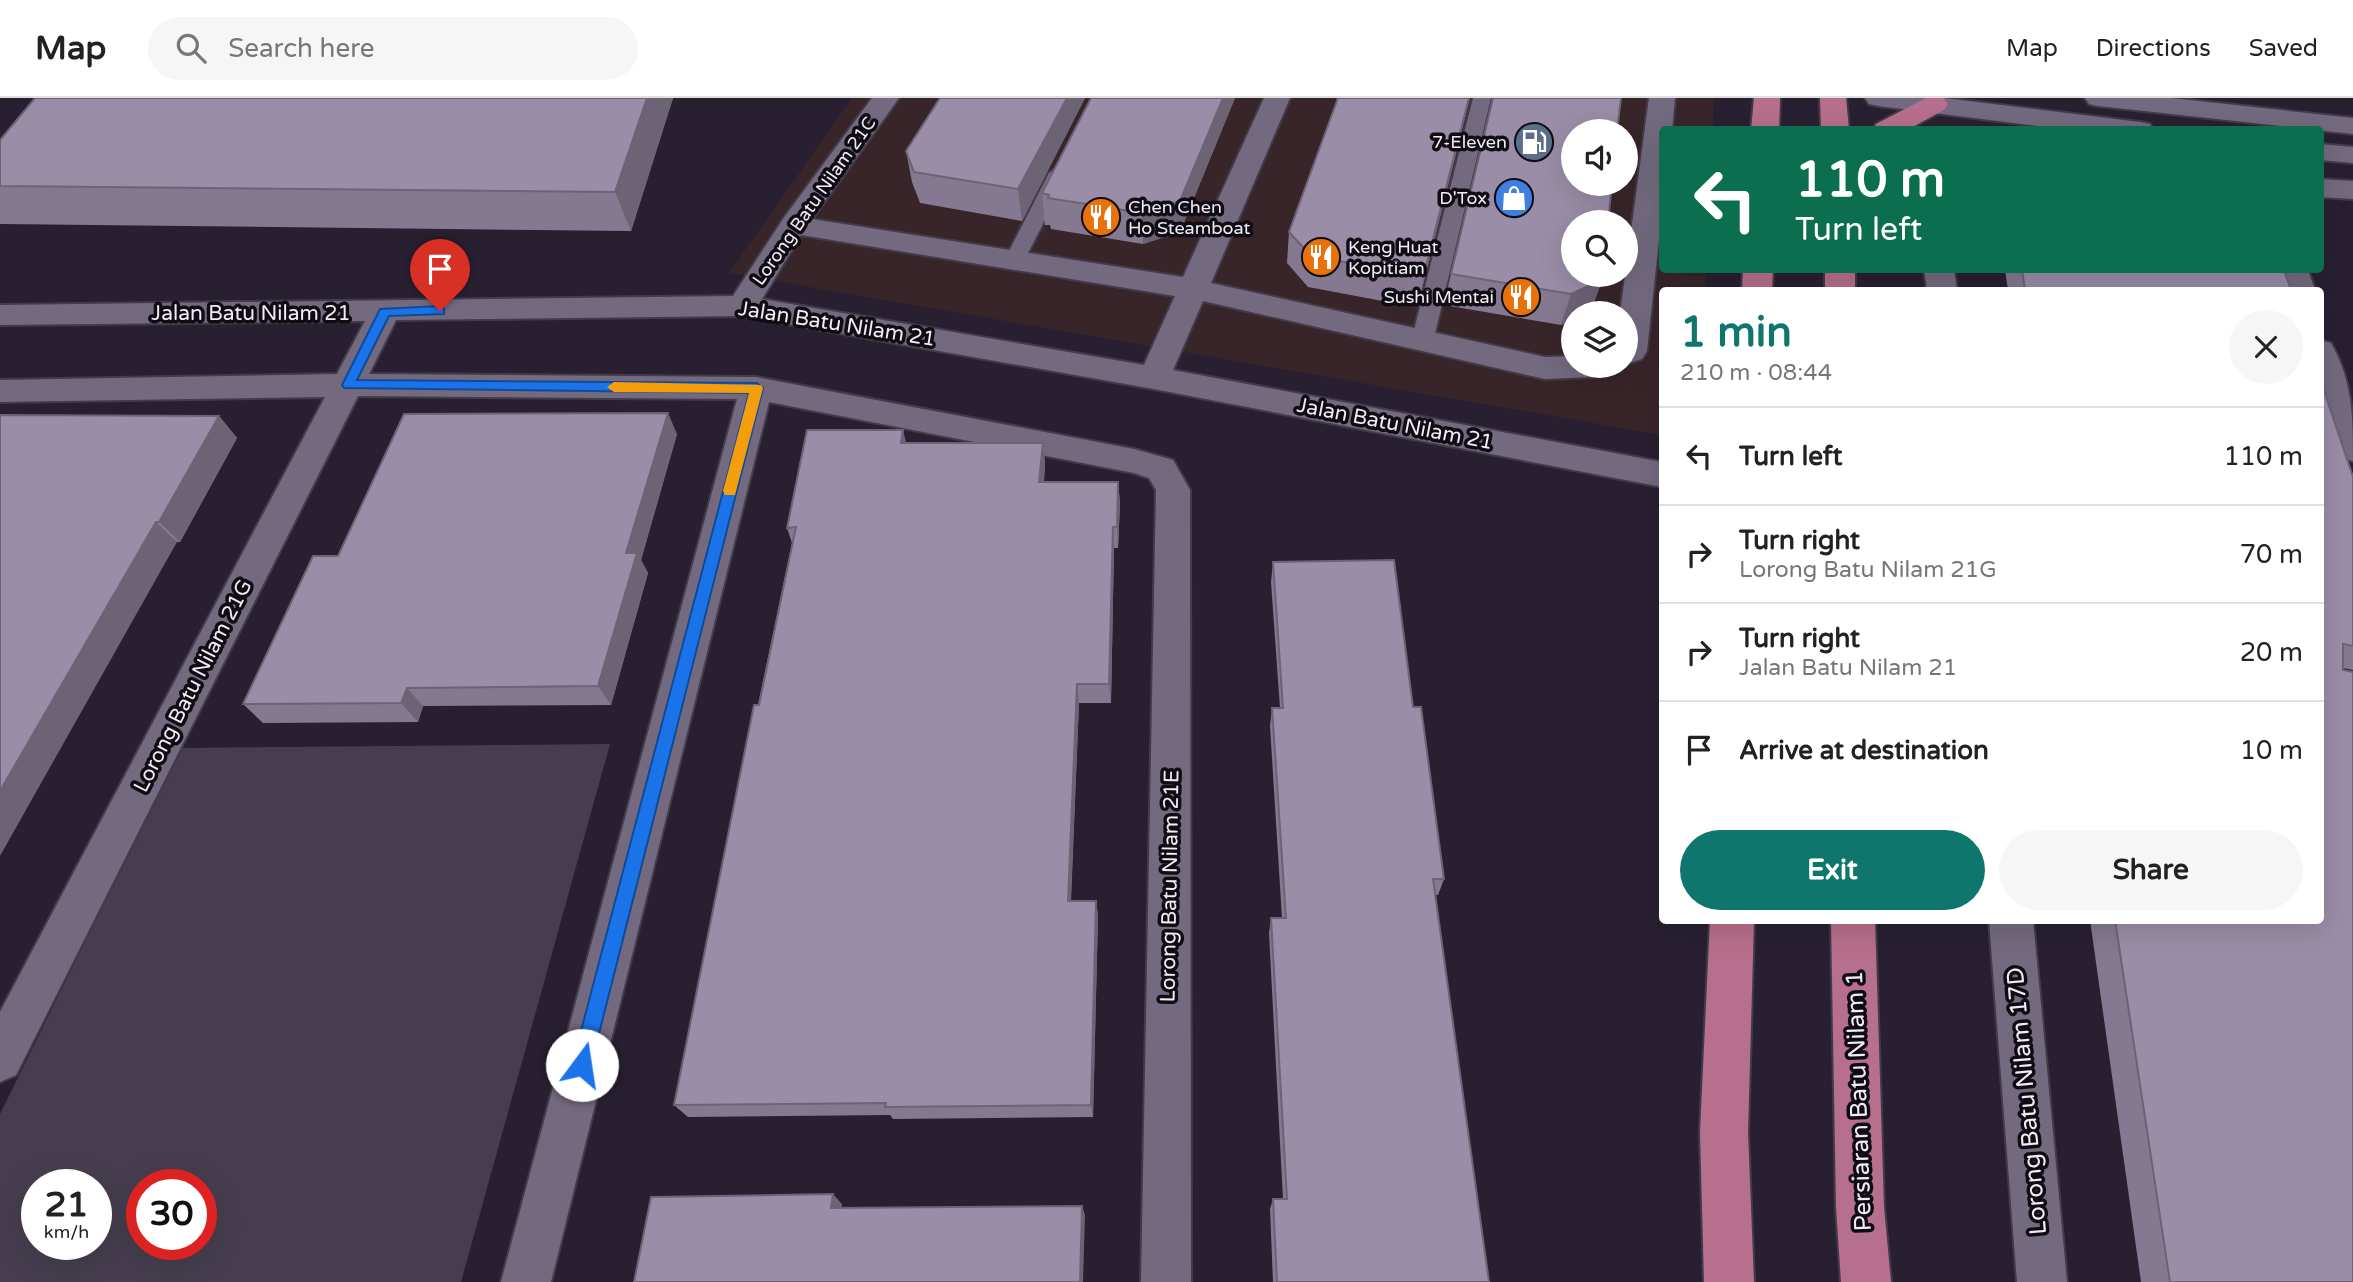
<!DOCTYPE html>
<meta charset="utf-8">
<style>
:root{--surface:#fff;--page:#f6f6f6;--text:#222;--muted:#767676;--line:#e0e0e0;--accent:#0f766e}
body{margin:0;font-family:"Varela Round",sans-serif;background:var(--page);color:var(--text);height:100vh;display:flex;flex-direction:column;font-size:26px;white-space:nowrap}
*{box-sizing:border-box;margin:0}
p{font-size:23px;color:var(--muted)}
.icon{flex:none;width:38px;height:38px;fill:none;stroke:currentColor;stroke-width:2;stroke-linecap:round;stroke-linejoin:round}
.map{position:relative;flex:1;overflow:hidden}
.sheet{position:absolute;left:1659px;top:189px;width:665px;height:637px;display:flex;flex-direction:column;background:var(--surface);border-radius:7px;box-shadow:0 7px 28px #0002}
.sheet>*{flex:none}
.top-card{position:absolute;left:1659px;top:28px;width:665px;height:147px;border-radius:7px;box-shadow:0 7px 28px #0002;background:#0b6e4f;color:#fff;overflow:hidden}
.tools{position:absolute;left:1561px;top:21px;display:grid;gap:14px}
.tools a{display:grid;place-items:center;width:77px;height:77px;border-radius:50%;background:var(--surface);box-shadow:0 7px 28px #0002;font-size:35px}
.speed{position:absolute;left:21px;top:1071px;display:flex;gap:14px;font-size:35px;font-weight:700;text-align:center}
.speed>*{display:grid;place-content:center;width:91px;height:91px;border-radius:50%;background:var(--surface);box-shadow:0 7px 28px #0002;line-height:1}
.speed small{font-size:18px;font-weight:400}
.speed .limit{border:10px solid #d22;background:#fff;color:#111}
.pin{position:absolute;display:grid;place-items:center;width:60px;height:60px;color:#fff;margin:-72px -30px;border-radius:50% 50% 50% 0;rotate:-45deg;box-shadow:0 0 7px #0007}
.pin .icon{rotate:45deg}
.me{position:absolute;width:77px;margin:-38px;rotate:14deg;stroke-linejoin:round;filter:drop-shadow(0 0 5px #0008)}
.turn{display:flex;align-items:center;gap:24px;height:147px;padding:0 21px;font-size:32px}
.turn .icon{width:91px;height:91px;stroke-width:2.5}
.turn b{display:block;font-size:49px;line-height:60px}
.round{display:grid;place-items:center;flex:none;width:74px;height:74px;border-radius:37px;background:var(--page)}
.overview{display:flex;align-items:center;justify-content:space-between;height:119px;padding:0 21px}
h1{font-size:42px;font-weight:800;line-height:52px;color:var(--accent)}
.cta{display:flex;gap:14px;margin-top:auto;padding:14px 21px}
.cta a{flex:1;height:80px;border-radius:42px;background:var(--accent);color:#fff;font-size:28px;font-weight:800;line-height:80px;text-align:center}
.cta a+a{background:var(--page);color:var(--text)}
ul{padding:0;list-style:none}
li{display:flex;align-items:center;gap:21px;height:98px;padding:0 21px;border-top:2px solid var(--line)}
li div{flex:1}
li b{display:block;font-size:26px}
li em{font-style:normal}
header{display:flex;align-items:center;gap:42px;box-sizing:border-box;height:98px;padding:0 35px;background:var(--surface);border-bottom:2px solid var(--line)}
header strong{font-size:33px}
nav{display:flex;gap:38px;margin-inline-start:auto;font-size:24px}
.search{width:490px;height:63px;background:var(--page);display:flex;align-items:center;gap:18px;box-sizing:border-box;padding:0 24px;border-radius:38px;color:var(--muted);font-size:26px}
.map>svg:first-child{display:block}
.commercial{fill:#38252a;fill-rule:evenodd}
.green{fill:#463e4e;fill-rule:evenodd}
.lines{fill:none;stroke-linecap:round;stroke-linejoin:round}
.service-casing{stroke:#423b4a;stroke-width:4}
.minor-casing{stroke:#423b4a;stroke-width:4}
.tertiary-casing{stroke:#423b4a;stroke-width:4}
.primary-casing{stroke:#423b4a;stroke-width:4}
.service{fill:#746a7f;fill-rule:evenodd}
.minor{fill:#746a7f;fill-rule:evenodd}
.tertiary{fill:#746a7f;fill-rule:evenodd}
.primary{fill:#b66f8c;fill-rule:evenodd}
.wall{fill:#847990}
.shaded-wall{fill:#6c6375}
.building{fill:#9a8da7;stroke:#6c6375;stroke-width:2}
.route{fill:#1a73e8;stroke:#114b97;stroke-width:2}
.slow{fill:#f59e0b}
.labels{text-anchor:middle;dominant-baseline:central;stroke-width:7;stroke-linejoin:round;paint-order:stroke}
.far-poi-label{font-size:18px;fill:#f1ebf7;stroke:#0f0c13;text-anchor:end}
.far-street-label{font-size:18px;fill:#f1ebf7;stroke:#0f0c13}
.street-label{font-size:21px;fill:#f1ebf7;stroke:#0f0c13}
.near-street-label{font-size:24px;fill:#f1ebf7;stroke:#0f0c13}
</style>
<header>
<strong>Map</strong>
<div class="search"><svg class="icon" aria-label="search" viewBox="0 0 24 24"><circle cx="10" cy="10" r="6"/><path d="M15 15l6 6"/></svg>Search here</div>
<nav><a>Map</a><a>Directions</a><a>Saved</a></nav>
</header>
<div class="map">
<svg width="2353" height="1184" viewBox="0 0 2353 1184">
<rect width="100%" height="100%" fill="#282031"/>
<!-- commercial -->
<path class="commercial" d="M 852,0 L 1714,0 L 1713,31 L 1662,32 L 1662,172 L 1706,172 L 1705,192 L 1662,192 L 1662,337 L 729,175 ZM 1573,33 L 1626,33 L 1626,86 L 1573,86 ZM 1573,124 L 1626,124 L 1626,177 L 1573,177 ZM 1573,215 L 1626,215 L 1626,268 L 1573,268 Z"/>
<!-- green -->
<path class="green" d="M 610,646 L 461,1184 L 0,1184 L 0,1016 L 181,650 ZM 37,1087 L 96,1087 L 96,1146 L 37,1146 ZM 142,1087 L 201,1087 L 201,1146 L 142,1146 Z"/>
<g class="lines">
<!-- service casing -->
<g class="service-casing">
<g id="service">
<path d="M 1473,0 L 1491,0 L 1433,244 L 1430,249 L 1422,251 L 1414,249 L 1411,244 Z"/>
<path d="M 1059,69 L 1069,75 L 1025,161 L 1022,166 L 1008,166 L 1005,161 L 1049,75 Z"/>
</g>
</g>
<!-- minor casing -->
<g class="minor-casing">
<g id="minor">
<path d="M 872,0 L 899,0 L 812,121 L 1183,179 L 1264,0 L 1290,0 L 1211,185 L 1545,259 L 1573,258 L 1573,268 L 1609,268 L 1604,276 L 1593,279 L 1545,281 L 1203,203 L 1173,272 L 1662,364 L 1662,389 L 1154,291 L 742,218 L 396,222 L 369,276 L 756,279 L 1134,351 L 1173,362 L 1190,392 L 1191,1184 L 1141,1184 L 1156,392 L 1149,380 L 1134,375 L 769,304 L 551,1184 L 501,1184 L 737,301 L 358,298 L 16,977 L 0,984 L 0,914 L 325,299 L 0,304 L 0,282 L 337,276 L 365,223 L 0,227 L 0,207 L 733,198 L 783,121 ZM 801,137 L 1175,198 L 1144,267 L 762,201 Z"/>
<path d="M 1649,0 L 1675,0 L 1672,32 L 1662,32 L 1662,114 L 1647,253 L 1642,261 L 1626,266 L 1626,215 L 1620,215 Z"/>
<path d="M 2320,81 L 2353,83 L 2353,101 L 2320,99 Z"/>
<path d="M 1924,172 L 1954,172 L 1957,192 L 1927,192 Z"/>
<path d="M 2278,172 L 2308,172 L 2315,192 L 2285,192 Z"/>
<path d="M 2320,242 L 2331,245 C 2353,284 2353,320 2353,363 L 2341,360 C 2319,321 2320,285 2320,242 Z"/>
<path d="M 1989,822 L 2033,822 L 2067,1184 L 2017,1184 Z"/>
</g>
</g>
<!-- tertiary casing -->
<g class="tertiary-casing">
<g id="tertiary">
<path d="M 1865,0 L 1944,0 L 2140,24 L 2150,26 L 2153,32 L 2070,32 L 1878,8 L 1869,6 Z"/>
<path d="M 2085,0 L 2171,0 L 2353,20 L 2353,36 L 2098,8 L 2089,6 Z"/>
<path d="M 2320,46 L 2353,49 L 2353,65 L 2320,62 Z"/>
</g>
</g>
<!-- primary casing -->
<g class="primary-casing">
<g id="primary">
<path d="M 1754,0 L 1780,0 L 1779,32 L 1751,32 Z"/>
<path d="M 1820,0 L 1846,0 L 1849,32 L 1821,32 Z"/>
<path d="M 1926,0 L 1943,0 L 1948,6 L 1944,12 L 1907,32 L 1873,32 L 1876,26 Z"/>
<path d="M 1743,172 L 1773,172 L 1772,192 L 1742,192 Z"/>
<rect x="1825" y="172" width="30" height="20"/>
<path d="M 1710,822 L 1754,822 L 1748,1034 L 1754,1184 L 1704,1184 L 1700,1034 Z"/>
<path d="M 1831,822 L 1875,822 L 1884,1109 L 1891,1184 L 1841,1184 L 1836,1109 Z"/>
</g>
</g>
<!-- service -->
<use href="#service" class="service"/>
<!-- minor -->
<use href="#minor" class="minor"/>
<!-- tertiary -->
<use href="#tertiary" class="tertiary"/>
<!-- primary -->
<use href="#primary" class="primary"/>
</g>
<!-- wall -->
<g class="wall">
<path d="M 673,0 L 631,133 L 0,126 L 0,42 Z"/>
<path d="M 1085,0 L 1022,123 L 920,105 L 912,84 L 906,53 Z"/>
<path d="M 1091,0 L 1235,0 L 1180,134 L 1143,146 L 1051,131 L 1050,127 L 1045,127 L 1042,95 Z"/>
<path d="M 1338,0 L 1470,0 L 1419,203 L 1406,201 L 1404,207 L 1308,189 L 1287,165 L 1289,134 Z"/>
<path d="M 2005,172 L 2284,172 L 2291,192 L 2008,192 Z"/>
<path d="M 1451,176 L 1602,182 L 1591,213 L 1561,227 L 1444,207 Z"/>
<path d="M 0,317 L 219,318 L 237,340 L 180,444 L 177,444 Z"/>
<path d="M 677,336 L 641,462 L 648,475 L 611,607 L 423,608 L 418,624 L 263,625 L 243,606 Z"/>
<path d="M 906,345 L 1043,345 L 1045,366 L 1044,384 L 1118,384 L 1120,405 L 1118,450 L 1114,450 L 1111,605 L 1079,605 L 1071,803 L 1096,803 L 1098,818 L 1093,1019 L 893,1021 L 890,1017 L 688,1019 L 674,1007 L 792,445 L 787,430 Z"/>
<path d="M 2353,379 L 2353,572 L 2343,570 L 2353,1184 L 2141,1184 L 2090,822 L 2320,822 Z"/>
<path d="M 1273,464 L 1413,609 L 1444,781 L 1438,797 L 1435,797 L 1489,1184 L 1273,1184 L 1270,1111 L 1273,1101 L 1283,1101 L 1269,835 L 1271,820 L 1282,820 L 1270,628 L 1272,610 L 1280,610 L 1271,484 Z"/>
</g>
<!-- shaded-wall -->
<g class="shaded-wall">
<path d="M 647,0 L 673,0 L 631,133 L 615,94 Z"/>
<path d="M 1067,0 L 1085,0 L 1022,123 L 1018,91 Z"/>
<path d="M 1223,0 L 1235,0 L 1180,134 L 1143,146 L 1142,115 Z"/>
<path d="M 1469,0 L 1470,0 L 1419,203 L 1425,172 Z"/>
<path d="M 1602,182 L 1591,213 L 1587,215 L 1573,215 L 1573,221 L 1561,227 L 1571,196 Z"/>
<path d="M 668,315 L 677,336 L 641,462 L 648,475 L 611,607 L 598,588 L 626,455 Z"/>
<path d="M 219,318 L 237,340 L 180,444 L 159,424 Z"/>
<path d="M 903,332 L 908,353 L 901,345 Z"/>
<path d="M 1043,345 L 1045,366 L 1042,405 L 1039,384 Z"/>
<path d="M 1118,384 L 1120,405 L 1118,450 L 1117,429 Z"/>
<path d="M 156,424 L 177,444 L 0,758 L 0,693 Z"/>
<path d="M 1113,429 L 1114,450 L 1111,605 L 1109,586 Z"/>
<path d="M 1077,586 L 1079,605 L 1070,819 L 1068,803 Z"/>
<path d="M 407,590 L 423,608 L 418,624 L 401,605 Z"/>
<path d="M 1096,803 L 1098,818 L 1093,1019 L 1091,1007 Z"/>
<path d="M 833,1096 L 842,1106 L 841,1119 L 831,1110 Z"/>
<path d="M 1082,1108 L 1085,1117 L 1083,1184 L 1080,1184 Z"/>
</g>
<!-- building -->
<g class="building">
<path d="M 35,0 L 647,0 L 615,94 L 0,88 L 0,42 Z"/>
<path d="M 940,0 L 1067,0 L 1018,91 L 914,74 L 906,53 Z"/>
<path d="M 1091,0 L 1223,0 L 1180,103 L 1142,115 L 1048,100 L 1049,97 L 1042,95 Z"/>
<path d="M 1338,0 L 1469,0 L 1425,172 L 1412,170 L 1410,176 L 1311,158 L 1289,134 Z"/>
<path d="M 1493,0 L 1621,0 L 1617,33 L 1573,33 L 1573,86 L 1612,86 L 1608,124 L 1573,124 L 1573,177 L 1602,177 L 1602,182 L 1571,196 L 1451,176 Z"/>
<path d="M 2022,172 L 2284,172 L 2291,192 L 2025,192 Z"/>
<path d="M 2320,281 L 2353,379 L 2353,548 L 2343,546 L 2343,572 L 2353,574 L 2353,1184 L 2170,1184 L 2115,822 L 2320,822 Z"/>
<path d="M 668,315 L 626,455 L 637,455 L 598,588 L 407,590 L 401,605 L 243,606 L 313,458 L 338,458 L 404,316 Z"/>
<path d="M 0,317 L 219,318 L 159,424 L 156,424 L 0,693 Z"/>
<path d="M 807,332 L 903,332 L 901,345 L 1043,345 L 1039,384 L 1118,384 L 1117,429 L 1113,429 L 1109,586 L 1077,586 L 1068,803 L 1096,803 L 1091,1007 L 885,1009 L 886,1005 L 674,1007 L 754,607 L 759,607 L 796,429 L 787,430 Z"/>
<path d="M 1394,462 L 1413,609 L 1421,609 L 1444,781 L 1433,781 L 1489,1184 L 1277,1184 L 1273,1101 L 1287,1101 L 1271,820 L 1286,820 L 1272,610 L 1283,610 L 1273,464 Z"/>
<path d="M 833,1096 L 831,1110 L 1082,1108 L 1080,1184 L 634,1184 L 651,1099 Z"/>
</g>
<!-- route -->
<path class="route" d="M 440,208 L 444,210 L 444,216 L 389,218 L 357,282 L 757,285 L 763,290 L 591,967 L 588,974 L 582,977 L 575,974 L 572,967 L 749,295 L 344,290 L 342,287 L 380,211 Z"/>
<!-- slow -->
<path class="slow" d="M 614,284 L 761,287 L 763,290 L 735,397 L 725,397 L 723,393 L 749,295 L 614,294 L 607,289 Z"/>
<!-- icons -->
<defs>
<g id="fuel-disc" transform="scale(2.0125)"><circle r="9.5" fill="#5c6f8a" stroke="#0f0c13"/><path d="M-5.5-6h7V0h2V4h1.3V-2.5L3-4.5l.8-.8L6-3V5H2.5V1h-1V6h-7ZM-4.2-4.7v3.2H.2V-4.7Z" fill="#fff"/></g>
<g id="shop-disc" transform="scale(2.0125)"><circle r="9.5" fill="#3f7fe0" stroke="#0f0c13"/><path d="M-5-2.5h2.3a2.7 3.5 0 0 1 5.4 0H5L5.5 6h-11ZM-1.5-2.5h3a1.5 2.3 0 0 0-3 0Z" fill="#fff"/></g>
<g id="restaurant-disc" transform="scale(2.0125)"><circle r="9.5" fill="#e8710a" stroke="#0f0c13"/><path d="M-5-6h1v4h1v-4h1v4h1v-4h1v5L-1.5 .5V6h-2V.5L-5-1ZM5-6V6H3V1.5H1.5Q1.5-4 5-6Z" fill="#fff"/></g>
</defs>
<g fill-rule="evenodd">
<use href="#fuel-disc" x="1534" y="44"/>
<use href="#shop-disc" x="1514" y="100"/>
<use href="#restaurant-disc" x="1101" y="119"/>
<use href="#restaurant-disc" x="1321" y="159"/>
<use href="#restaurant-disc" x="1521" y="199"/>
</g>
<g class="labels">
<!-- far-poi labels -->
<g class="far-poi-label">
<text x="1507" y="44">7-Eleven</text>
<text x="1487" y="100">D'Tox</text>
<text x="1128" y="109" text-anchor="start">Chen Chen<tspan x="1128" dy="21">Ho Steamboat</tspan></text>
<text x="1348" y="149" text-anchor="start">Keng Huat<tspan x="1348" dy="21">Kopitiam</tspan></text>
<text x="1494" y="199">Sushi Mentai</text>
</g>
<!-- far-street labels -->
<g class="far-street-label">
<text transform="translate(814 103) rotate(-55)">Lorong Batu Nilam 21C</text>
</g>
<!-- street labels -->
<g class="street-label">
<text x="251" y="215">Jalan Batu Nilam 21</text>
<text transform="translate(837 226) rotate(9)">Jalan Batu Nilam 21</text>
<text transform="translate(1395 326) rotate(11)">Jalan Batu Nilam 21</text>
<text transform="translate(193 588) rotate(-63)">Lorong Batu Nilam 21G</text>
<text transform="translate(1170 788) rotate(-89)">Lorong Batu Nilam 21E</text>
</g>
<!-- near-street labels -->
<g class="near-street-label">
<text transform="translate(1859 1003) rotate(-92)">Persiaran Batu Nilam 1</text>
<text transform="translate(2027 1003) rotate(-95)">Lorong Batu Nilam 17D</text>
</g>
</g>
</svg>
<div class="tools">
<a><svg class="icon" aria-label="sound" viewBox="0 0 24 24"><path d="M4 9h4l5-4v14l-5-4H4zM17 9q2 3 0 6"/></svg></a>
<a><svg class="icon" aria-label="search" viewBox="0 0 24 24"><circle cx="10" cy="10" r="6"/><path d="M15 15l6 6"/></svg></a>
<a><svg class="icon" aria-label="layers" viewBox="0 0 24 24"><path d="M12 4l9 5-9 5-9-5zM3 14l9 5 9-5"/></svg></a>
</div>
<div class="speed"><div>21<small>km/h</small></div><div class="limit">30</div></div>
<div class="pin" style="left:440px;top:213px;background:#d93025"><svg class="icon" aria-label="arrive" viewBox="0 0 24 24"><path d="M6 21V4h12l-3 4 3 4H6"/></svg></div>
<svg class="me" style="left:582px;top:967px" viewBox="-20 -20 40 40"><circle r="19" fill="#fff"/><path d="M0-13L10 11 0 6-10 11z" fill="#1a73e8"/></svg>
<div class="top-card">
<div class="turn"><svg class="icon" aria-label="left" viewBox="0 0 24 24"><path d="M17 20v-9H6M10 6l-5 5 5 5"/></svg><div><b>110 m</b>Turn left</div></div>
</div>
<section class="sheet">
<div class="overview"><div><h1>1 min</h1><p>210 m · 08:44</p></div><a class="round"><svg class="icon" aria-label="close" viewBox="0 0 24 24"><path d="M6 6l12 12M18 6L6 18"/></svg></a></div>
<ul>
<li><svg class="icon" aria-label="left" viewBox="0 0 24 24"><path d="M17 20v-9H6M10 6l-5 5 5 5"/></svg><div><b>Turn left</b></div><em>110 m</em></li>
<li><svg class="icon" aria-label="right" viewBox="0 0 24 24"><path d="M7 20v-9h11M14 6l5 5-5 5"/></svg><div><b>Turn right</b><p>Lorong Batu Nilam 21G</p></div><em>70 m</em></li>
<li><svg class="icon" aria-label="right" viewBox="0 0 24 24"><path d="M7 20v-9h11M14 6l5 5-5 5"/></svg><div><b>Turn right</b><p>Jalan Batu Nilam 21</p></div><em>20 m</em></li>
<li><svg class="icon" aria-label="arrive" viewBox="0 0 24 24"><path d="M6 21V4h12l-3 4 3 4H6"/></svg><div><b>Arrive at destination</b></div><em>10 m</em></li>
</ul>
<div class="cta"><a>Exit</a><a>Share</a></div>
</section>
</div>
